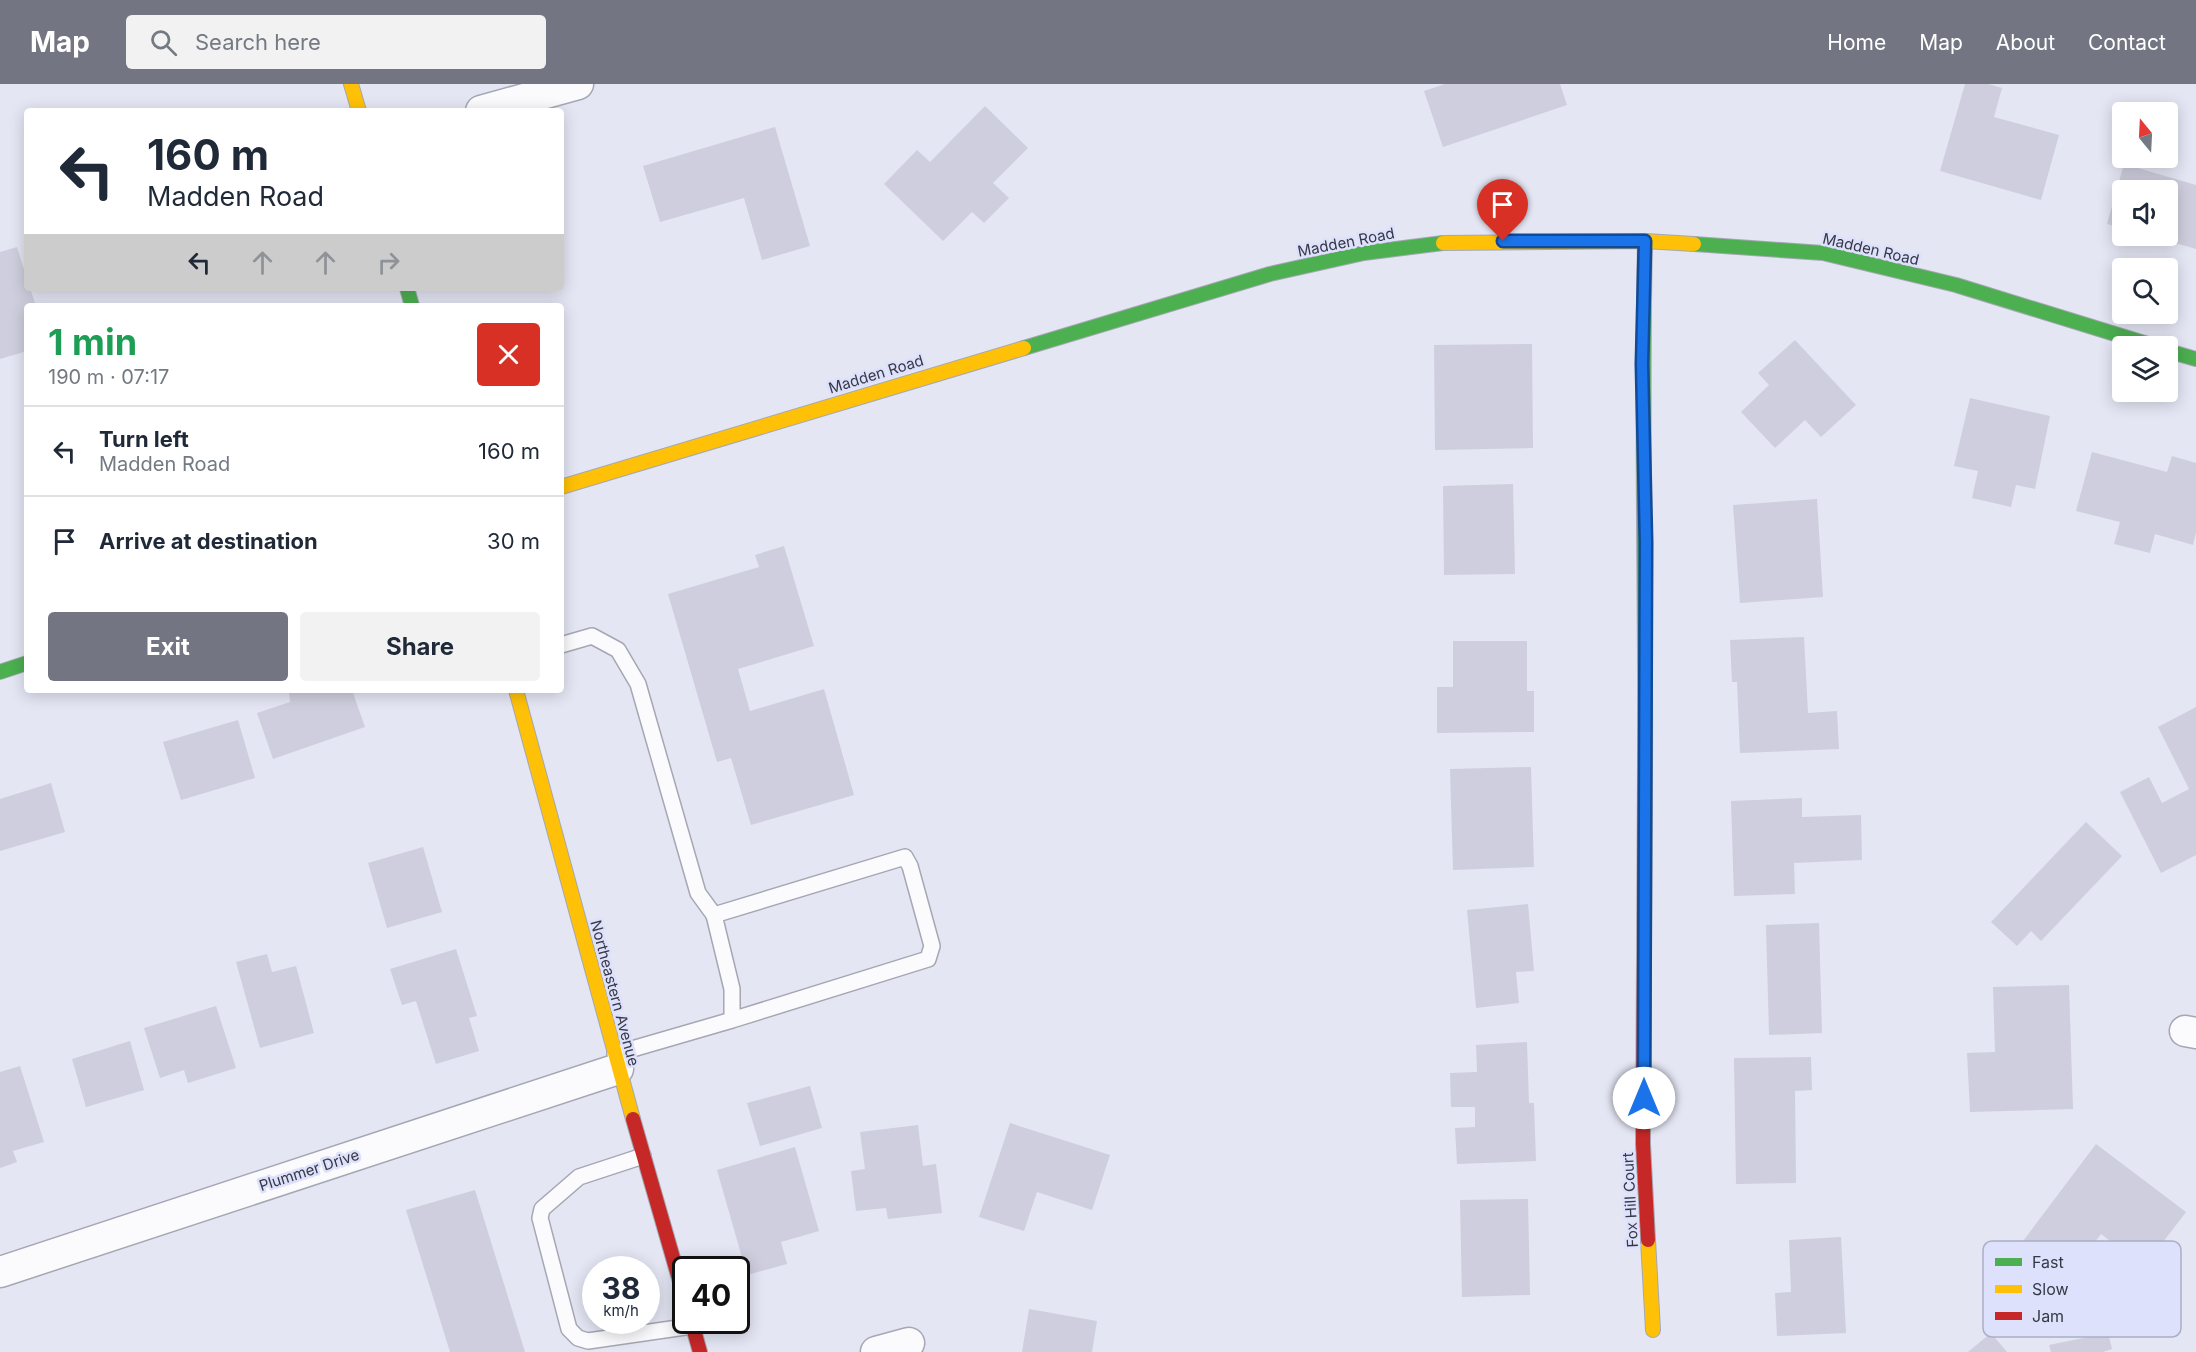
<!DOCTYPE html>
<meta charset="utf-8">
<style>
:root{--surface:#fff;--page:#f2f2f3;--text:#1f2937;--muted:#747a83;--line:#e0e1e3;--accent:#737582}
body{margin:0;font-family:Inter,sans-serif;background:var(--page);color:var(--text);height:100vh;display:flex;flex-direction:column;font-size:22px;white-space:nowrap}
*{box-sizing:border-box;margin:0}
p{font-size:20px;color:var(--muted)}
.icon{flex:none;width:33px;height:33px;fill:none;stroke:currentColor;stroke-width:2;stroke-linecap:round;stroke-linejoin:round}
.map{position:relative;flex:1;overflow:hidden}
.drawer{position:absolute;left:24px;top:219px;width:540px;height:390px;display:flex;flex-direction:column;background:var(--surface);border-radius:6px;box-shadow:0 3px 15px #0003}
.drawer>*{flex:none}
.guide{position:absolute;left:24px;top:24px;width:540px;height:183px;border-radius:6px;box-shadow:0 3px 15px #0003;background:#fff;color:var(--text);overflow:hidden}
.needle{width:39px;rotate:342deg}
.controls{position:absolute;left:2112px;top:18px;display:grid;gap:12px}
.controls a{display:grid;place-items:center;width:66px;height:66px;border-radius:6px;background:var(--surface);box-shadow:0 3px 15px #0003;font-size:30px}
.speed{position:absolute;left:582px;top:1172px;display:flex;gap:12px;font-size:30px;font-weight:700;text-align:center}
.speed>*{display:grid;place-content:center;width:78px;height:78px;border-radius:50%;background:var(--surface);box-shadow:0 3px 15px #0003;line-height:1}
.speed small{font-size:15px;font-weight:400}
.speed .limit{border:3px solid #111;border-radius:9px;background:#fff;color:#111}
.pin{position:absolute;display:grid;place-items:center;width:51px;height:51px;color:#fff;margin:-62px -26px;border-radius:50% 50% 50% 0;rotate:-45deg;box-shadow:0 0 6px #0007}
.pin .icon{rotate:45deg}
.me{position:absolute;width:66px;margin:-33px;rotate:0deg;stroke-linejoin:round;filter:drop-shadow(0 0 4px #0008)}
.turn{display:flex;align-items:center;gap:21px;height:126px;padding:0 24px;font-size:27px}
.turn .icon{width:78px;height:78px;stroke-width:2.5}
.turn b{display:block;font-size:42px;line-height:51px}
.lanes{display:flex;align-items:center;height:57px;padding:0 24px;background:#0003;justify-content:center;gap:30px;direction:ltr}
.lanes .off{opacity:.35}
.round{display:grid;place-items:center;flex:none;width:63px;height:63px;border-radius:6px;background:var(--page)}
.headline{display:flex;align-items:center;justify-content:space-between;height:102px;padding:0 24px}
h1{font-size:36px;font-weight:700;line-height:45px;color:#1e9e55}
.action{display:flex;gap:12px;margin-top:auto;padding:12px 24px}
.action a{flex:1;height:69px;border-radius:6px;background:var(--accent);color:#fff;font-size:24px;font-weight:700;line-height:69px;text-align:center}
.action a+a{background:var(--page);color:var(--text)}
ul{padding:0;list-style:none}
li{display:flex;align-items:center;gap:18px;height:90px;padding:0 24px;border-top:2px solid var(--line)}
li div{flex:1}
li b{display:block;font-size:22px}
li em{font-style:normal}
header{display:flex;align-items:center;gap:36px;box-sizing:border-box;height:84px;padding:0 30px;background:var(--accent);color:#fff}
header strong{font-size:28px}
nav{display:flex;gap:33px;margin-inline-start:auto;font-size:21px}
.search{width:420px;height:54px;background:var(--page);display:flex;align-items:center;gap:15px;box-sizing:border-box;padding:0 21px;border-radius:6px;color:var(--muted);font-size:22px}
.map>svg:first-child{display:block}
.building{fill:#cfcede}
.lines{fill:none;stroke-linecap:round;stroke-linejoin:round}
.lane-casing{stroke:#a5a7b3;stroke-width:18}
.street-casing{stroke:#a5a7b3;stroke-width:33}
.fast-casing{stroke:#a5a7b3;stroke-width:16}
.slow-casing{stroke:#a5a7b3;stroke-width:16}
.jam-casing{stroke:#a5a7b3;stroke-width:16}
.lane{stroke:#fbfbfd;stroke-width:15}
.street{stroke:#fbfbfd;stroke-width:30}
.fast{stroke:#4caf50;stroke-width:14}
.slow{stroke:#ffc107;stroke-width:14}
.jam{stroke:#c62828;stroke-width:14}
.route-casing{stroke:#114b97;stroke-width:15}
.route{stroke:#1a73e8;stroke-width:10}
.labels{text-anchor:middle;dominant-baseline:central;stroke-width:5;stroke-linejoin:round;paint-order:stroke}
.street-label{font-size:15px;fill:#363845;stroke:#dde1fb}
.key{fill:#dde1fb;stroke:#abaec4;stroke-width:1.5}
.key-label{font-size:16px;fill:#363845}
</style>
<header>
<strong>Map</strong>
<div class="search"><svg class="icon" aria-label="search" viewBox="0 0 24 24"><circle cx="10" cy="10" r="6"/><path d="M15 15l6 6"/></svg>Search here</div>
<nav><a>Home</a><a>Map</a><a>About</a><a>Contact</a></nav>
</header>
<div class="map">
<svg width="2196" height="1268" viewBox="0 0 2196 1268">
<rect width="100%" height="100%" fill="#e4e6f4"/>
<!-- building -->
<g class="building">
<path d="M 1445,0 L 1560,0 L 1567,21 L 1443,63 L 1424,7 Z"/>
<path d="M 1965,0 L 1988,0 L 2002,4 L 1994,33 L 2059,51 L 2041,116 L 1940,87 Z"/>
<path d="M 985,22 L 1028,64 L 993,99 L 1009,114 L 984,139 L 972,128 L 943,157 L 884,100 L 917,66 L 930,78 Z"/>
<path d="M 775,43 L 810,162 L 762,176 L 744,114 L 660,138 L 643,82 Z"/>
<path d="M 2124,80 L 2196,101 L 2196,165 L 2151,152 L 2168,152 L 2168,106 L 2122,106 L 2122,144 L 2107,140 Z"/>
<path d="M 17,163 L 27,195 L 27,204 L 30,204 L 36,222 L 27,222 L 27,267 L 0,275 L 0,168 Z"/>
<path d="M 1795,256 L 1856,321 L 1821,353 L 1805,336 L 1775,364 L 1741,328 L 1769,301 L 1758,289 Z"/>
<path d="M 1532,260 L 1533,364 L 1435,366 L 1434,261 Z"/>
<path d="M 1970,314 L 2050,332 L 2035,405 L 2016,401 L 2011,423 L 1972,414 L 1978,387 L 1954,382 Z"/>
<path d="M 2092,368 L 2167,388 L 2172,372 L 2196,379 L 2196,448 L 2193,461 L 2155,450 L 2150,469 L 2114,460 L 2120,438 L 2076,427 Z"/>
<path d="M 1513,400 L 1515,490 L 1444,491 L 1443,402 Z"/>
<path d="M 1817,415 L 1823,513 L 1740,519 L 1733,421 Z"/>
<path d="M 784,462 L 814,562 L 738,585 L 750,627 L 824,605 L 854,711 L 751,741 L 731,674 L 717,678 L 668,510 L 759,483 L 755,471 Z"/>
<path d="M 1804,553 L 1808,629 L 1837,627 L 1839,665 L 1740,669 L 1737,598 L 1732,598 L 1730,556 Z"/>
<path d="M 1453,557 L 1527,557 L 1527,607 L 1534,607 L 1534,648 L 1437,649 L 1437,603 L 1453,603 Z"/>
<path d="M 289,606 L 352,606 L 365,643 L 273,675 L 257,629 L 290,618 Z"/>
<path d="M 2196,623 L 2196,771 L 2161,789 L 2120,708 L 2149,693 L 2162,719 L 2189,705 L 2158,643 Z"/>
<path d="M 238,636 L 255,694 L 181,716 L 163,658 Z"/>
<path d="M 1531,683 L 1534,783 L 1453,786 L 1450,685 Z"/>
<path d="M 51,699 L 65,748 L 0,767 L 0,715 Z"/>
<path d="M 1802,714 L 1802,733 L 1861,731 L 1862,776 L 1794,779 L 1795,810 L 1734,812 L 1731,717 Z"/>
<path d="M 2086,738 L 2122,772 L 2041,857 L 2031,847 L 2017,862 L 1991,838 Z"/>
<path d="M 423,763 L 442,828 L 387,844 L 368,779 Z"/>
<path d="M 1528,820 L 1534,887 L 1516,888 L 1519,919 L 1476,924 L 1467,826 Z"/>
<path d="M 1819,839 L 1822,949 L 1769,951 L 1766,841 Z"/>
<path d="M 456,865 L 477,932 L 469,934 L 479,967 L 436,980 L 416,917 L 402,921 L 390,885 Z"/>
<path d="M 267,870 L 272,888 L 296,882 L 314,949 L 260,964 L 236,878 Z"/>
<path d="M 2069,901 L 2073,1025 L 1970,1028 L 1967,969 L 1995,968 L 1993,903 Z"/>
<path d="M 216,922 L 236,984 L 188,999 L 184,986 L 160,994 L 144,944 Z"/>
<path d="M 130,957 L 144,1006 L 86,1023 L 72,975 Z"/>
<path d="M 1527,958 L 1529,1019 L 1534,1019 L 1536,1077 L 1457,1080 L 1455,1044 L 1475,1043 L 1475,1023 L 1451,1023 L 1450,989 L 1477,988 L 1476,961 Z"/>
<path d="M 1811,973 L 1812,1006 L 1795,1007 L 1796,1099 L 1736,1100 L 1734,974 Z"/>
<path d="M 20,982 L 44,1058 L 13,1067 L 17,1078 L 0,1084 L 0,988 Z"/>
<path d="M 810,1002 L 822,1044 L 760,1062 L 747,1019 Z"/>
<path d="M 1010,1039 L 1110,1071 L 1092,1126 L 1037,1108 L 1024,1147 L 979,1133 Z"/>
<path d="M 918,1041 L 923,1082 L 936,1080 L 942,1129 L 888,1135 L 886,1124 L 856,1127 L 851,1087 L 865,1085 L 860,1048 Z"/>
<path d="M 2096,1060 L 2186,1128 L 2144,1183 L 2101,1150 L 2063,1200 L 2017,1165 Z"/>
<path d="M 795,1063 L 819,1147 L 781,1158 L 787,1180 L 747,1191 L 717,1086 Z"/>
<path d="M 475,1106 L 525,1268 L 450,1268 L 406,1126 Z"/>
<path d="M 1528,1115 L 1530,1211 L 1462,1213 L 1460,1116 Z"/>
<path d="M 1841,1153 L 1846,1249 L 1777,1252 L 1775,1209 L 1791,1208 L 1789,1156 Z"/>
<path d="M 1029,1225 L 1097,1237 L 1092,1268 L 1022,1268 Z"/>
<path d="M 1991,1249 L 2007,1268 L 1968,1268 Z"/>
<path d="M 2108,1249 L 2112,1265 L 2103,1268 L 2051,1268 L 2049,1261 Z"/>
</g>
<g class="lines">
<!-- lane casing -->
<g class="lane-casing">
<g id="lane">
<path d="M 561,561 L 592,552 L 618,566 L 638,600 L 698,809 L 714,831"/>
<path d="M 615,970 L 732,936 L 732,905 L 714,831 L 905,773 L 910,782 L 932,862 L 928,875 L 732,936"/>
<path d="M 643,1072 L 579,1093 L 542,1125 L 540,1134 L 569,1245 L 578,1254 L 588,1257 L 692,1242"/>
</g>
</g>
<!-- street casing -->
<g class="street-casing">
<g id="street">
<path d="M 481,27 L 578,0"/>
<path d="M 2185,947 L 2196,949"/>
<path d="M 0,1188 L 618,985"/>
<path d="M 876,1268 L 909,1259"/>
</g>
</g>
<!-- fast casing -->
<g class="fast-casing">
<g id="fast">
<path d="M 1694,160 L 1823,169 L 1956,201 L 2154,262"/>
<path d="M 407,204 L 412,222"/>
<path d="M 1024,264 L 1270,190 L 1364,169 L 1443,159"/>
<path d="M 2168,267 L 2196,275"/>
<path d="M 0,588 L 27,579"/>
<path d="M 1645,679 C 1646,505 1641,331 1645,157"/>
</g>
</g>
<!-- slow casing -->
<g class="slow-casing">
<g id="slow">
<path d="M 351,0 L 359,27"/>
<path d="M 1443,159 L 1645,157 L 1694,160"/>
<path d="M 561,403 L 1024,264"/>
<path d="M 516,606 L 633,1035"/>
<path d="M 1648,1156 L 1653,1246"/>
</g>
</g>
<!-- jam casing -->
<g class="jam-casing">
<g id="jam">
<path d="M 1645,679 L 1643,1060 L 1648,1156"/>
<path d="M 633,1035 L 686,1219"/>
<path d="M 691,1236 L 700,1268"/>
</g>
</g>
<!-- lane -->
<use href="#lane" class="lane"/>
<!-- street -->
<use href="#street" class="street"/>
<!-- fast -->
<use href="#fast" class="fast"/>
<!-- slow -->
<use href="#slow" class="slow"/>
<!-- jam -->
<use href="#jam" class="jam"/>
</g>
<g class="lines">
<!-- route casing -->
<g class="route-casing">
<path id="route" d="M 1503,157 L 1645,157 L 1642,280 L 1646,458 L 1644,1014"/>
</g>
<!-- route -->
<use href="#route" class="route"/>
</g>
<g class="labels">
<!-- street labels -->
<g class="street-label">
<text transform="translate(1346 158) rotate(-11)">Madden Road</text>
<text transform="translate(1871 165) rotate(13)">Madden Road</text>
<text transform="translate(876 290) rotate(-17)">Madden Road</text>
<text transform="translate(615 909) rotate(75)">Northeastern Avenue</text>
<text transform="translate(309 1086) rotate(-18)">Plummer Drive</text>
<text transform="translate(1630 1116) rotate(-93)">Fox Hill Court</text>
</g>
</g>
<!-- legend -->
<rect x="1983" y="1157" width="198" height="96" rx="9" class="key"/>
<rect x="1995" y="1174" width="27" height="8" fill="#4caf50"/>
<rect x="1995" y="1201" width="27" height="8" fill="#ffc107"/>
<rect x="1995" y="1228" width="27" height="8" fill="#c62828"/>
<g class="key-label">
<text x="2032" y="1184">Fast</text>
<text x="2032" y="1211">Slow</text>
<text x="2032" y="1238">Jam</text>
</g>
</svg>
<div class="controls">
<a><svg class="needle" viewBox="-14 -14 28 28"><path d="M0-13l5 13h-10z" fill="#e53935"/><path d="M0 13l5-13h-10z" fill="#747a83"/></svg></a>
<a><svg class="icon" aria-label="sound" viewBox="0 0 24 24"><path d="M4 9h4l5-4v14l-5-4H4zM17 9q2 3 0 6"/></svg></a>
<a><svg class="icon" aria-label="search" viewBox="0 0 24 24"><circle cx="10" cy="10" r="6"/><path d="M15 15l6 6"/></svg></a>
<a><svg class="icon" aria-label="layers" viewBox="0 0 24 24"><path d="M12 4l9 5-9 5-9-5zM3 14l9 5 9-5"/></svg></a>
</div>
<div class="speed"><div>38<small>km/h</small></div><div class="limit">40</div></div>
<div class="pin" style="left:1503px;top:157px;background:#d93025"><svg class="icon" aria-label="arrive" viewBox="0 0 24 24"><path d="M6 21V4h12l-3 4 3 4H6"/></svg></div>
<svg class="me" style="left:1644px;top:1014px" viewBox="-20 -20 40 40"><circle r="19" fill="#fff"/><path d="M0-13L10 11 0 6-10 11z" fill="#1a73e8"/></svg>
<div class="guide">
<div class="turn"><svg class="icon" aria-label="left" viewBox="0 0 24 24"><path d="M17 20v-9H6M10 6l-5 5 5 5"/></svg><div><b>160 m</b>Madden Road</div></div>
<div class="lanes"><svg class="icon" aria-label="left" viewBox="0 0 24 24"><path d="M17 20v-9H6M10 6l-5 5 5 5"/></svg><svg class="icon off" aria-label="ahead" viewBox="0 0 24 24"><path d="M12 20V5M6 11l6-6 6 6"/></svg><svg class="icon off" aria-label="ahead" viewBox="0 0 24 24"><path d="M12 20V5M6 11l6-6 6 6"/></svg><svg class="icon off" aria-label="right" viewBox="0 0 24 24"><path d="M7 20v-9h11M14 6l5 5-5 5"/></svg></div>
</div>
<section class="drawer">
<div class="headline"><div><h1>1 min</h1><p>190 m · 07:17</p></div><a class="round" style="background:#d93025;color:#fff"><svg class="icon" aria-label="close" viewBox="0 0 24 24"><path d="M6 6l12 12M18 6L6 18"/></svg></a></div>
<ul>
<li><svg class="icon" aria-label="left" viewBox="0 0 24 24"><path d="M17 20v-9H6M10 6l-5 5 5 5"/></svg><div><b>Turn left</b><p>Madden Road</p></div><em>160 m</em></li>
<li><svg class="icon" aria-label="arrive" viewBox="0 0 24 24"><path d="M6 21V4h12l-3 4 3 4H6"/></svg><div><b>Arrive at destination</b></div><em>30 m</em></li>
</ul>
<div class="action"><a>Exit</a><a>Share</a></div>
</section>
</div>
